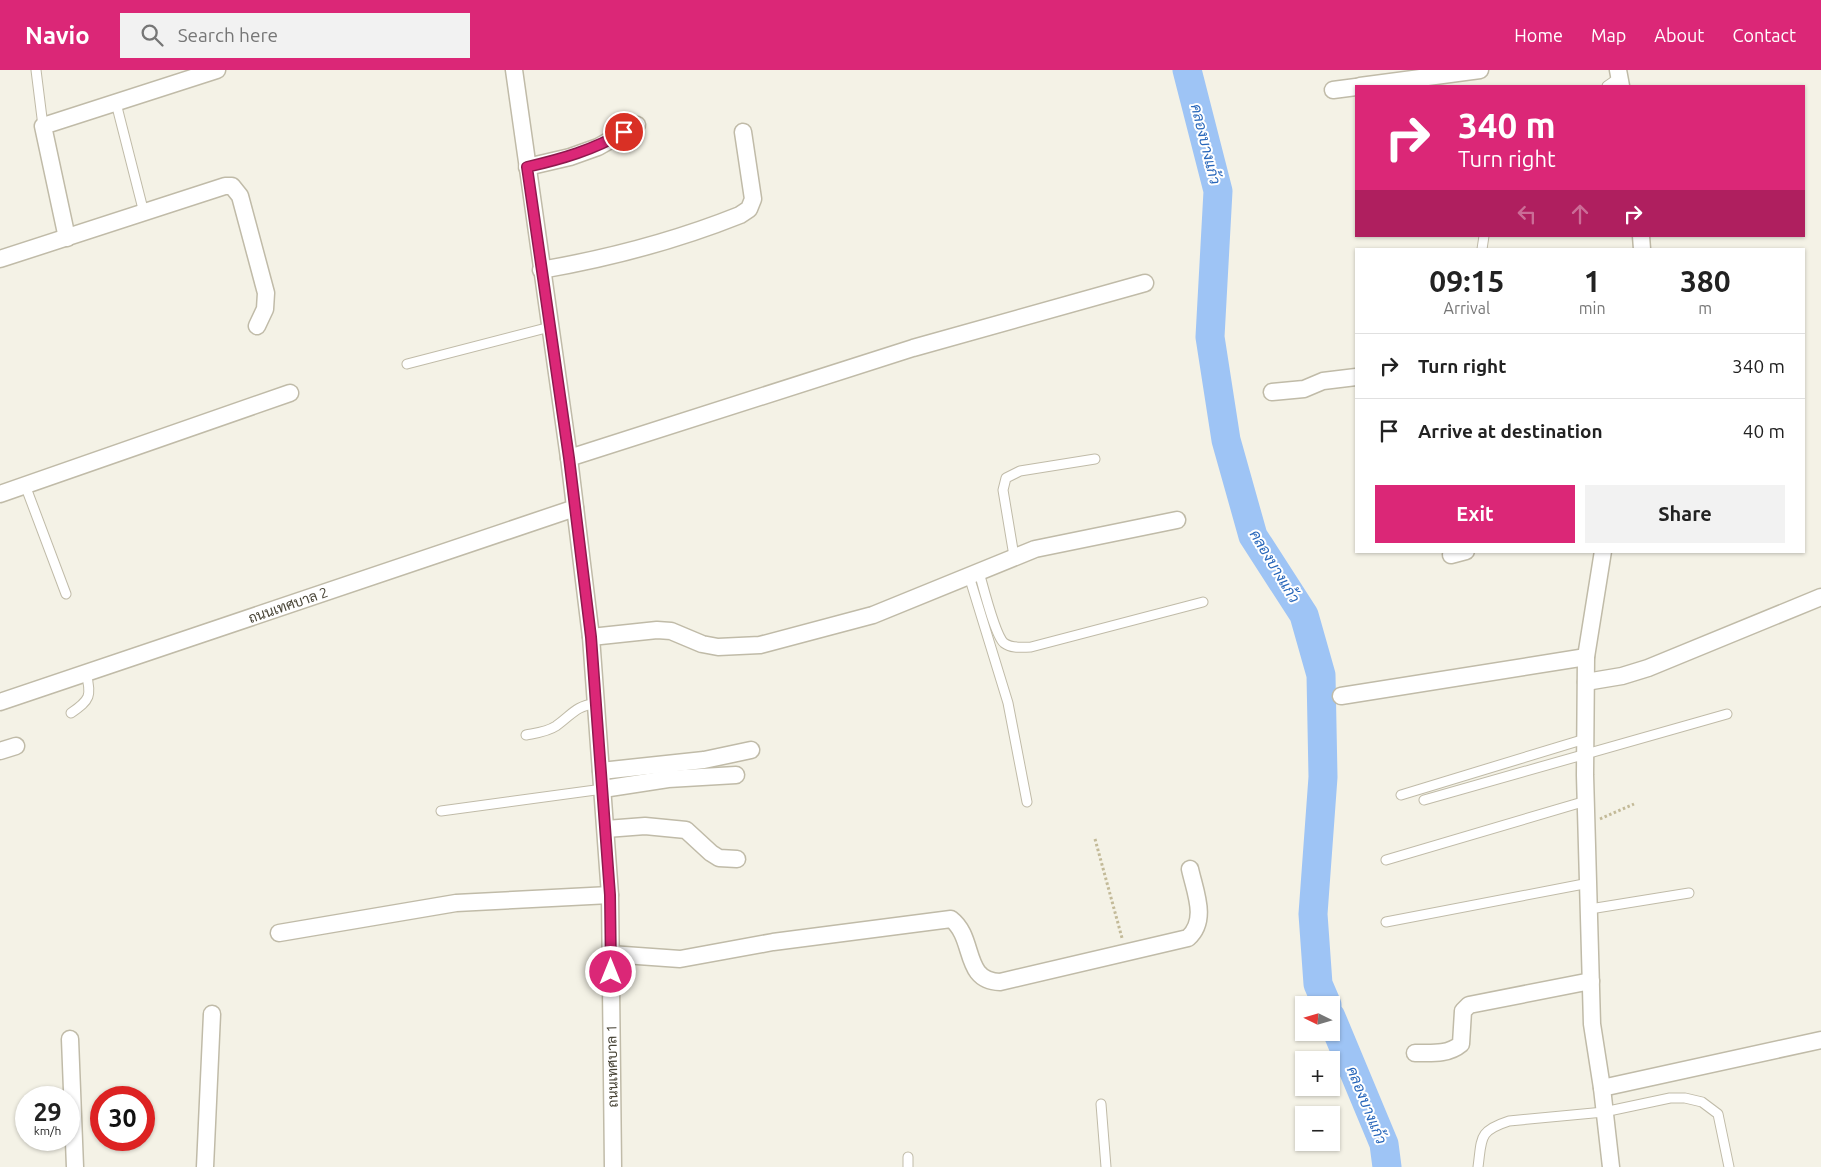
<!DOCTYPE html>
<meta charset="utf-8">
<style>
:root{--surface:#fff;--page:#f2f2f2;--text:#222;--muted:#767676;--line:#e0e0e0;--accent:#db2777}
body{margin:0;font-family:Ubuntu,Sarabun,sans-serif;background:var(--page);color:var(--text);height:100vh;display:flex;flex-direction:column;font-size:19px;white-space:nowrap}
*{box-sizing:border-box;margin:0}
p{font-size:16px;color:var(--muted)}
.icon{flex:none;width:28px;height:28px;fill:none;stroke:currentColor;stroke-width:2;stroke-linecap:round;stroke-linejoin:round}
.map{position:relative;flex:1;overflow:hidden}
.sheet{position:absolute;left:1355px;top:178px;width:450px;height:305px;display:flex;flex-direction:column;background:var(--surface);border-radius:0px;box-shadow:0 1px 4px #0004}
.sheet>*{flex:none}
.hud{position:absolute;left:1355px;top:15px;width:450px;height:152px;border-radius:0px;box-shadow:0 1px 4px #0004;background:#db2777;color:#fff;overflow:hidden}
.needle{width:32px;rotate:275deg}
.controls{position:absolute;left:1295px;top:926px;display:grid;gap:10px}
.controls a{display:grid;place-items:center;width:45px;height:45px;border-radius:0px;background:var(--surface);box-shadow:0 1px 4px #0004;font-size:25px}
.speed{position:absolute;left:15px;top:1016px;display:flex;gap:10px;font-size:25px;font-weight:700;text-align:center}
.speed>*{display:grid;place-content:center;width:65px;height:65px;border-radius:50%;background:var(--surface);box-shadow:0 1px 4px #0004;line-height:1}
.speed small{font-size:12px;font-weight:400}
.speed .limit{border:8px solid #d22;background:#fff;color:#111}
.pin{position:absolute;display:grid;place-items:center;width:42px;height:42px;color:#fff;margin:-21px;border:2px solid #fff;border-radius:50%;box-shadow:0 1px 5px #0007}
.me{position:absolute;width:55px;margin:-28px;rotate:0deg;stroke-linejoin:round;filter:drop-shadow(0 0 4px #0008)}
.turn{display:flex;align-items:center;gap:18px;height:105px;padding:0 20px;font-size:22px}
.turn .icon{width:65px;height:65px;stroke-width:2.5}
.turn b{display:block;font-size:35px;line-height:42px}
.lanes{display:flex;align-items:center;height:48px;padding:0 20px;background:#0003;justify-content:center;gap:25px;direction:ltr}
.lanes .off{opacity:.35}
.eta{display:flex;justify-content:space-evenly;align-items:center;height:85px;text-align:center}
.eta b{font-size:30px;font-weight:700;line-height:35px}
.cta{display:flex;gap:10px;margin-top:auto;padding:10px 20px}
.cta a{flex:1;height:58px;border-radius:0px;background:var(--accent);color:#fff;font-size:20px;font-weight:700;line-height:58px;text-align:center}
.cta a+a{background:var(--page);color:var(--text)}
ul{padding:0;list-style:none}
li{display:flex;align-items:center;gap:15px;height:65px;padding:0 20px;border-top:1px solid var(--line)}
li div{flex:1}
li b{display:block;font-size:19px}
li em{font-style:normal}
header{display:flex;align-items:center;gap:30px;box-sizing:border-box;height:70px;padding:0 25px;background:var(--accent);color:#fff}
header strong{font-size:24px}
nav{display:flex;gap:28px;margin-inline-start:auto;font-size:18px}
.search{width:350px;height:45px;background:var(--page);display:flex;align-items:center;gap:12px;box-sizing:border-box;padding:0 18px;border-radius:0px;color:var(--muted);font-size:19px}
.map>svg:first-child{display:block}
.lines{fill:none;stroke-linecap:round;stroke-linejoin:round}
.river{stroke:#9ec4f5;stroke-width:29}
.service-casing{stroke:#c0bba8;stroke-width:11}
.minor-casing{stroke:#c0bba8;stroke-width:19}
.path{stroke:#c3ba98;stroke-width:3;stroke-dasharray:2.5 2.5;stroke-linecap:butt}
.service{stroke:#fff;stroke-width:9}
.minor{stroke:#fff;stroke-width:16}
.route-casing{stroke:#8e194d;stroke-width:12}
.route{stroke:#db2777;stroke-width:9}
.labels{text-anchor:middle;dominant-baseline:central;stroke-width:4;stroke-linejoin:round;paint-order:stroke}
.street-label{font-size:14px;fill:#474335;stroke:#fff}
.water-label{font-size:15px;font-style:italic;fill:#2766ba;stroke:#fff}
</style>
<header>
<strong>Navio</strong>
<div class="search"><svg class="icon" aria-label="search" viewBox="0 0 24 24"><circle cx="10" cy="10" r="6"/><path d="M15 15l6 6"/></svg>Search here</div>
<nav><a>Home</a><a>Map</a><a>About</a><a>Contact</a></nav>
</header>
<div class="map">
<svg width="1821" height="1097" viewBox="0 0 1821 1097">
<rect width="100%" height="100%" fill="#f4f2e6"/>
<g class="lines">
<!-- river -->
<g class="river">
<path d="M 1187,0 L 1218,121 L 1210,267 L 1226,370 L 1253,466 L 1304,545 L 1321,605 L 1323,707 L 1313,844 L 1318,914 L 1327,935"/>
<path d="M 1331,947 L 1384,1074 L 1387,1097"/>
</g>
<!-- service casing -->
<g class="service-casing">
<g id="service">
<path d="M 36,0 L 43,56"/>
<path d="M 1607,16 L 1620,7"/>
<path d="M 116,33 L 144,143"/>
<path d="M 1482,179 L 1484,166"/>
<path d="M 407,294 L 550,257"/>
<path d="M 25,415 L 66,524"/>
<path d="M 1014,486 L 1003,420 L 1006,408 L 1020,401 L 1095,389"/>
<path d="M 979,502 C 983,516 995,565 1004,573 C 1012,579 1023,577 1031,577 L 1203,532"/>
<path d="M 969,506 L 1008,633 L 1027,732"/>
<path d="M 71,643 C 90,630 92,626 86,603"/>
<path d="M 526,665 C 536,663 547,662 556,656 C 573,644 574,637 596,633"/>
<path d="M 1401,725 L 1585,669"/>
<path d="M 1424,730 L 1727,644"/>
<path d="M 441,741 L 603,719"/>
<path d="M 1386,790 L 1586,731"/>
<path d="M 1590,839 L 1689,823"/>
<path d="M 1386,852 L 1589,813"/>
<path d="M 1101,1034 L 1106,1097"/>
<path d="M 908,1087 L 908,1097"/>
<path d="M 1478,1097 C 1482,1068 1478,1061 1509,1051 L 1604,1042 L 1670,1028 L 1685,1028 L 1702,1032 L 1718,1044 L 1729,1097"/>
</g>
</g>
<!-- minor casing -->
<g class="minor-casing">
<g id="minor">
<path d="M 514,0 L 569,388 L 591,567 L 610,825 L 613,1097"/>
<path d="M 1618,0 L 1621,16"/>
<path d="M 1360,16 L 1480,0"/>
<path d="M 1333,20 L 1356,17"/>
<path d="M 527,97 L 570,87 L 598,77 L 637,55"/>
<path d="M 1641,166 L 1642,179"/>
<path d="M 67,168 L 43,56 L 217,0"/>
<path d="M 0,189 L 225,116 L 232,116 L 240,126 L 266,223 L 265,239 L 257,256"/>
<path d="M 541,200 C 610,188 675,171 740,145 L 749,139 L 753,129 L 743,62"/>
<path d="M 1272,322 L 1304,319 L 1323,311 L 1356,307"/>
<path d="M 569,388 L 913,278 L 1145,213"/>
<path d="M 0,424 L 290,323"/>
<path d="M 1603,481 L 1586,587 L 1585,705 L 1592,954 L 1602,1018 L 1611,1097"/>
<path d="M 1451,485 L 1466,481"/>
<path d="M 591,567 L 657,560 L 671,561 L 702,574 L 718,577 L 760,575 L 873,545 L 1035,479 L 1177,450"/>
<path d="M 1586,612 L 1622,606 L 1648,598 L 1821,527"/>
<path d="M 1341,626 L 1586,587"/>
<path d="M 0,632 L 575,438"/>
<path d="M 0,681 L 16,676"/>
<path d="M 601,701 L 704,690 L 751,680"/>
<path d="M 603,719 L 668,709 L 736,705"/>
<path d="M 606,759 L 645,756 L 686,760 L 711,783 L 719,788 L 737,789"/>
<path d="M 279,863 L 456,833 L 610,825"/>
<path d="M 610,884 L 680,889 L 773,872 L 951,849 C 976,868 962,911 1000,912 L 1188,868 C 1208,850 1195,822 1190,799"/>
<path d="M 70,969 L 75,1097"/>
<path d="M 1415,983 C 1431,983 1448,985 1461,974 L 1463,941 L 1469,935 L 1591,911"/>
<path d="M 1602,1018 L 1821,970"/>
<path d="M 205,1097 L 212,944"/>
</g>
</g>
<!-- path -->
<g class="path">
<path d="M 1600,749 L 1634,734"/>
<path d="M 1095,769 L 1122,868"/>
</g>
<!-- service -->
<use href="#service" class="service"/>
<!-- minor -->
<use href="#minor" class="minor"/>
</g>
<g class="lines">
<!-- route casing -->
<g class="route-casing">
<path id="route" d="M 611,902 L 610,825 L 591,567 L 569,388 L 527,97 C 562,89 593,80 624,62"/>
</g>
<!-- route -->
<use href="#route" class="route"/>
</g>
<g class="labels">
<!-- street labels -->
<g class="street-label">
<text transform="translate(288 535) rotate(-19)">ถนนเทศบาล 2</text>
<text transform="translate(612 996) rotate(-91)">ถนนเทศบาล 1</text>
</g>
<!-- water labels -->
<g class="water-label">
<text transform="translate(1206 74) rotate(76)">คลองบางแก้ว</text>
<text transform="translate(1275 496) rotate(59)">คลองบางแก้ว</text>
<text transform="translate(1367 1035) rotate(68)">คลองบางแก้ว</text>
</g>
</g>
</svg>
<div class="controls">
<a><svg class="needle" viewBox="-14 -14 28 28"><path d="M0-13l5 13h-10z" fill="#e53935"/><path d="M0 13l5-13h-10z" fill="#767676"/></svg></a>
<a>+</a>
<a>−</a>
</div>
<div class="speed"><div>29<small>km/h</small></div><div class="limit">30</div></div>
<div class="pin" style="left:624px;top:62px;background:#d93025"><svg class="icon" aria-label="arrive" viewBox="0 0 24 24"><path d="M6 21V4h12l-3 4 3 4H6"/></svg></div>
<svg class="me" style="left:611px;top:902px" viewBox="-20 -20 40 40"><circle r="17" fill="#db2777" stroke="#fff" stroke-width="3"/><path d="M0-11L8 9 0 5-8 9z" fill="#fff"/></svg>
<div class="hud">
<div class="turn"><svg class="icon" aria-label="right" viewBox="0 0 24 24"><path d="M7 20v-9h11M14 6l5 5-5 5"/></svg><div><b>340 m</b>Turn right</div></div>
<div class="lanes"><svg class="icon off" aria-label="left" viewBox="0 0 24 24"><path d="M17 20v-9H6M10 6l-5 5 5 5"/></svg><svg class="icon off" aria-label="ahead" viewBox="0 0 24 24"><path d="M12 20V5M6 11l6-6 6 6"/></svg><svg class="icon" aria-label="right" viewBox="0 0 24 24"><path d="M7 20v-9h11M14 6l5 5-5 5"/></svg></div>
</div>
<section class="sheet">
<div class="eta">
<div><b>09:15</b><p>Arrival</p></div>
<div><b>1</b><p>min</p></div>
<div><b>380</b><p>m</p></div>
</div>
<ul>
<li><svg class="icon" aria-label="right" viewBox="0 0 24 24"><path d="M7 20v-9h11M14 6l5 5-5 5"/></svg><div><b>Turn right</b></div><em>340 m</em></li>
<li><svg class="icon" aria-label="arrive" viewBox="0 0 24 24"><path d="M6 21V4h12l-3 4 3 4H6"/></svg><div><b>Arrive at destination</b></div><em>40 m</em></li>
</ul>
<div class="cta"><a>Exit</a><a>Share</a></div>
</section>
</div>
